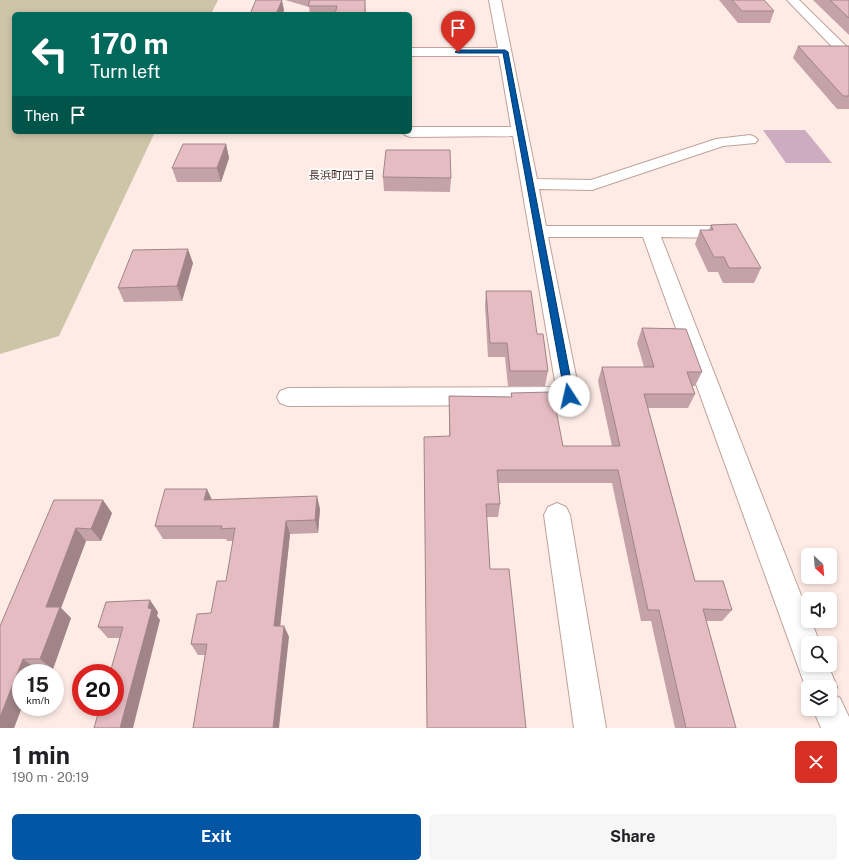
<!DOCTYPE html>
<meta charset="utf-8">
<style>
:root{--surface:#fff;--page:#f6f6f6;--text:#202124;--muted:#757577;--accent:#0256a4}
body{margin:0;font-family:"Public Sans","Noto Sans JP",sans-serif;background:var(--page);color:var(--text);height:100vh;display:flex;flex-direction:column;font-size:15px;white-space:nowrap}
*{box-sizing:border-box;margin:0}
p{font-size:13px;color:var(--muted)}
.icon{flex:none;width:22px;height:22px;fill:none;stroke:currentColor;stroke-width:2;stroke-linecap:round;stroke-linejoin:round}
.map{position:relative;height:728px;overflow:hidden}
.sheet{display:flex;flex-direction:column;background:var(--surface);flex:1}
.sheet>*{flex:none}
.hud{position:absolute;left:12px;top:12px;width:400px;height:122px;border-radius:6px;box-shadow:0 2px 6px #0003;background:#00695c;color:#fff;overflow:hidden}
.needle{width:26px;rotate:154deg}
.tools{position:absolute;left:801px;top:548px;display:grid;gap:8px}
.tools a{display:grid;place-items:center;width:36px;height:36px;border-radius:6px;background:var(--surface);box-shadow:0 2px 6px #0003;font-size:20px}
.speed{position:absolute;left:12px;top:664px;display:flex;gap:8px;font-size:20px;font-weight:700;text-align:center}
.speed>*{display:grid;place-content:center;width:52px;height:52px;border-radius:50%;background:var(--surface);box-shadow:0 2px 6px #0003;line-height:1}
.speed small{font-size:10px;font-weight:400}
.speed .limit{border:6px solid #d22;background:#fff;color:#111}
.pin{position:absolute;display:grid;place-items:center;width:34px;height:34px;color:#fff;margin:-41px -17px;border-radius:50% 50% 50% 0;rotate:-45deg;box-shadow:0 0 4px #0007}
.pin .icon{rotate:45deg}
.me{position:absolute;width:44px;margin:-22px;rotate:350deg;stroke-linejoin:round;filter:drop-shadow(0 0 3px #0008)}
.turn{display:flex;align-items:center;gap:14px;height:84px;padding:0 12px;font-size:18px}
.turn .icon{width:52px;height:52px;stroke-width:2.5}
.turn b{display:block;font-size:28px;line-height:34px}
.then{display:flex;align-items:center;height:38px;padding:0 12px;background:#0003;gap:8px;font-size:15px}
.round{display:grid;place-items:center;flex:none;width:42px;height:42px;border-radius:6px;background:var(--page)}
.summary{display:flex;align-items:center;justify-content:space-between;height:68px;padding:0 12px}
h1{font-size:24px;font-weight:700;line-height:30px}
.primary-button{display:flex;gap:8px;margin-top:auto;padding:8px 12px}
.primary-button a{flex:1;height:46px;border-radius:6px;background:var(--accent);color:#fff;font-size:16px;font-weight:700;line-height:46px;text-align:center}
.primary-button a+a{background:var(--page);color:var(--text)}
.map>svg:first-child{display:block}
.green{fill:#cdc5a8}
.water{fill:#cdacc1}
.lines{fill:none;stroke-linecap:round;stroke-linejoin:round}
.minor-casing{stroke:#bfa299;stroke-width:2}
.minor{fill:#fff;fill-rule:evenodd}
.wall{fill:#c4a2a7}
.shaded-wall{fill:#a08488}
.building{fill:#e4bcc2;stroke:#a08488}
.route{fill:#0256a4;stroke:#01386b}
.labels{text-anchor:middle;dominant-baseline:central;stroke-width:3.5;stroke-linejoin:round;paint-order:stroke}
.far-neighbourhood-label{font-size:11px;fill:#483029;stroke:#fdfdfd}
</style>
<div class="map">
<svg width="849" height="728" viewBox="0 0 849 728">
<rect width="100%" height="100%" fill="#feebe5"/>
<!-- green -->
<path class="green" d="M 0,0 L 218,0 L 211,14 L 14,14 L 14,132 L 155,132 L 59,336 L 0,354 Z"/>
<!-- water -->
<path class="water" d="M 763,130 L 805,130 L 832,163 L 786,163 Z"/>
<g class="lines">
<!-- minor casing -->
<g class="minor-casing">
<g id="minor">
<path d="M 489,0 L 501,0 L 537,179 L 591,180 L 716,139 L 750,135 L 755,137 L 758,140 L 755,143 L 723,146 L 592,190 L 539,189 L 546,226 L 727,226 L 733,228 L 736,232 L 733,236 L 727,238 L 661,237 L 808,613 L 808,621 L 811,621 L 820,643 L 808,643 L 808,665 L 828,665 L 837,687 L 834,695 L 840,698 L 849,717 L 849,728 L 821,728 L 813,709 L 830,709 L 830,687 L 808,687 L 808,694 L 643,237 L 548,237 L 580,396 L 577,402 L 569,405 L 288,406 L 280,403 L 277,397 L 280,391 L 288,388 L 556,387 L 513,136 L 410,137 L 405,135 L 402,132 L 410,132 L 410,127 L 511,127 L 499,56 L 410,56 L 410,48 L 498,48 Z"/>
<path d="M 787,0 L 799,0 L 849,49 L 849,60 L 844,59 Z"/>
<path d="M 557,503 L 566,507 L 570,515 L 606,728 L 574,728 L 544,515 L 548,507 Z"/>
</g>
</g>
<!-- minor -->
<use href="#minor" class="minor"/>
</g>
<!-- wall -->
<g class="wall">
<path d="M 285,0 L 365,0 L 366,14 L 310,14 L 309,7 Z"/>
<path d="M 719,0 L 764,0 L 774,11 L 770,23 L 738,23 Z"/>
<path d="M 813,0 L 849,0 L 849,35 Z"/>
<path d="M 798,46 L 849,46 L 849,109 L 837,109 L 793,58 Z"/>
<path d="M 226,144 L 229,158 L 221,182 L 177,182 L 172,168 Z"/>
<path d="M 383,177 L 451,178 L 450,192 L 384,191 Z"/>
<path d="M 711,225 L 761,268 L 754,283 L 723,283 L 718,272 L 708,272 L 695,244 L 700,230 L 709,230 Z"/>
<path d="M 193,263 L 182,301 L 124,302 L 118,288 Z"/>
<path d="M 486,291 L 537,334 L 548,371 L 545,386 L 508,386 L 505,357 L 488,357 L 485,306 Z"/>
<path d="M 642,328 L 702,372 L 695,386 L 692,386 L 695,394 L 688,408 L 648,408 L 695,581 L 732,610 L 722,621 L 706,621 L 736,728 L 675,728 L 651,621 L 641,621 L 612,483 L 498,483 L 500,504 L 498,517 L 486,517 L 490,569 L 526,728 L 449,436 L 449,396 L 511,397 L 511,393 L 552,400 L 563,446 L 612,446 L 598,381 L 602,367 L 644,367 L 637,343 Z"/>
<path d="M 54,500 L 112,513 L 101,541 L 86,541 L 61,608 L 71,618 L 53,669 L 36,669 L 35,673 L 21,673 L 22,707 L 14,728 L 0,728 Z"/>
<path d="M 212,500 L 320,509 L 318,533 L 290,534 L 280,626 L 284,626 L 289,637 L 205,655 L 198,655 L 191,644 L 211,613 L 226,581 L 233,541 L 227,541 L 226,539 L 163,539 L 155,526 Z"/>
<path d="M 158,612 L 157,616 L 160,620 L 120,638 L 108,638 L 98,627 Z"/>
</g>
<!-- shaded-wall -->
<g class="shaded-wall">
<path d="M 282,0 L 284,10 L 283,14 L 276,14 Z"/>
<path d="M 226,144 L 229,158 L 221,182 L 217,168 Z"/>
<path d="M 188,249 L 193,263 L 182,301 L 177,286 Z"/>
<path d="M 207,489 L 213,502 L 204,500 Z"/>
<path d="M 317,496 L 320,509 L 318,533 L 315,520 Z"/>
<path d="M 103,500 L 112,513 L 101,541 L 91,529 Z"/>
<path d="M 286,521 L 290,534 L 279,637 L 274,626 Z"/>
<path d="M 76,528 L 86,541 L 61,608 L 71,618 L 53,669 L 40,659 L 46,607 Z"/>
<path d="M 150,600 L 158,612 L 157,616 L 160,620 L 133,728 L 120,728 Z"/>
<path d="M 284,626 L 289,637 L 279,728 L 273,728 Z"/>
<path d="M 23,659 L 36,669 L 35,673 L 21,673 L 21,707 L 22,707 L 14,728 L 0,728 L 0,717 Z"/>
</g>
<!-- building -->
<g class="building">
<path d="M 256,0 L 282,0 L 276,14 L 250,14 Z"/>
<path d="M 310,0 L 365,0 L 365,14 L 335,14 L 337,6 L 308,6 Z"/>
<path d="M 732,0 L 764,0 L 774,11 L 742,11 Z"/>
<path d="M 830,0 L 849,0 L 849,18 Z"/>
<path d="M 798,46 L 849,46 L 849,96 L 843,96 Z"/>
<path d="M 183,144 L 226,144 L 217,168 L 172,168 Z"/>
<path d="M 386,150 L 450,150 L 451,178 L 383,177 Z"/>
<path d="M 736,224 L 761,268 L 729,268 L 724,257 L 714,257 L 700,230 L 713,230 L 711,225 Z"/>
<path d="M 188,249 L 177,286 L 118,288 L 133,250 Z"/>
<path d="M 486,291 L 531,291 L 537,334 L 543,334 L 548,371 L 510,371 L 507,343 L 490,343 Z"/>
<path d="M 642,328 L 686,329 L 702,372 L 687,372 L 695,394 L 644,394 L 695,581 L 723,581 L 732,610 L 703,609 L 736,728 L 686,728 L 659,610 L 648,610 L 618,470 L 497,470 L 500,504 L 486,504 L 490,569 L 509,569 L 526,728 L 427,728 L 424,437 L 450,436 L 449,396 L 512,397 L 511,393 L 551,392 L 552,400 L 554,400 L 563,446 L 620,446 L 602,367 L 654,367 Z"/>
<path d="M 165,489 L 207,489 L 204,500 L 317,496 L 315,520 L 286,521 L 274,626 L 284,626 L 273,728 L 193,728 L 207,644 L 191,644 L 197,614 L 211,613 L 217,581 L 226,581 L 235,528 L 221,529 L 222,526 L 155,526 Z"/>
<path d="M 54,500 L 103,500 L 91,529 L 76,528 L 46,607 L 60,607 L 40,659 L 23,659 L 0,717 L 0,626 Z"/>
<path d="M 150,600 L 148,608 L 152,609 L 120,728 L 94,728 L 100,707 L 115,707 L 115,673 L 110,673 L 123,627 L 98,627 L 106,602 Z"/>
</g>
<!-- route -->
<path class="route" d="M 505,50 L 508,52 L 574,396 L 573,399 L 566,399 L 565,396 L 503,53 L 458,53 L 455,52 L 458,50 Z"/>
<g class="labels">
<!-- far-neighbourhood labels -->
<g class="far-neighbourhood-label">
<text x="342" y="175">長浜町四丁目</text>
</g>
</g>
</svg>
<div class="tools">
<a><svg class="needle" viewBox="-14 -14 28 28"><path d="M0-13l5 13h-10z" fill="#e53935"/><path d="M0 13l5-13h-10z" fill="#757577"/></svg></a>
<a><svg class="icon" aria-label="sound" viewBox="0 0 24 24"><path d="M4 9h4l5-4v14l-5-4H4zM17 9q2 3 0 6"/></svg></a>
<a><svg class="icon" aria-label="search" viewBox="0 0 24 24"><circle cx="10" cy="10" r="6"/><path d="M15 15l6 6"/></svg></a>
<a><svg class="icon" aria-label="layers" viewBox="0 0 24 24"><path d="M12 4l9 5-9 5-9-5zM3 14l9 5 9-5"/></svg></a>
</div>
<div class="speed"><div>15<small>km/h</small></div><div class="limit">20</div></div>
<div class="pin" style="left:458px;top:52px;background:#d93025"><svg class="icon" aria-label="arrive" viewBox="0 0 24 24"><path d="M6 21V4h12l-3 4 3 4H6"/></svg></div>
<svg class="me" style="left:569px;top:396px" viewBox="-20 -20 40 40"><circle r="19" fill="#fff"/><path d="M0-13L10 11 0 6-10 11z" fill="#0256a4"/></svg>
<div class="hud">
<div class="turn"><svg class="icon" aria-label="left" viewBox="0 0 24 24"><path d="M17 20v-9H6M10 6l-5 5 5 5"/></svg><div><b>170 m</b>Turn left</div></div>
<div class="then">Then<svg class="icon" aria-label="arrive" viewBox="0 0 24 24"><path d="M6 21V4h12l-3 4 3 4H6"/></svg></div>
</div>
</div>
<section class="sheet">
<div class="summary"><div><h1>1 min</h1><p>190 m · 20:19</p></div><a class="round" style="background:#d93025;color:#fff"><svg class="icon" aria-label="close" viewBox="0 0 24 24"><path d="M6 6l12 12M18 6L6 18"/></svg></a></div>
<div class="primary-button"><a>Exit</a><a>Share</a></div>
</section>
